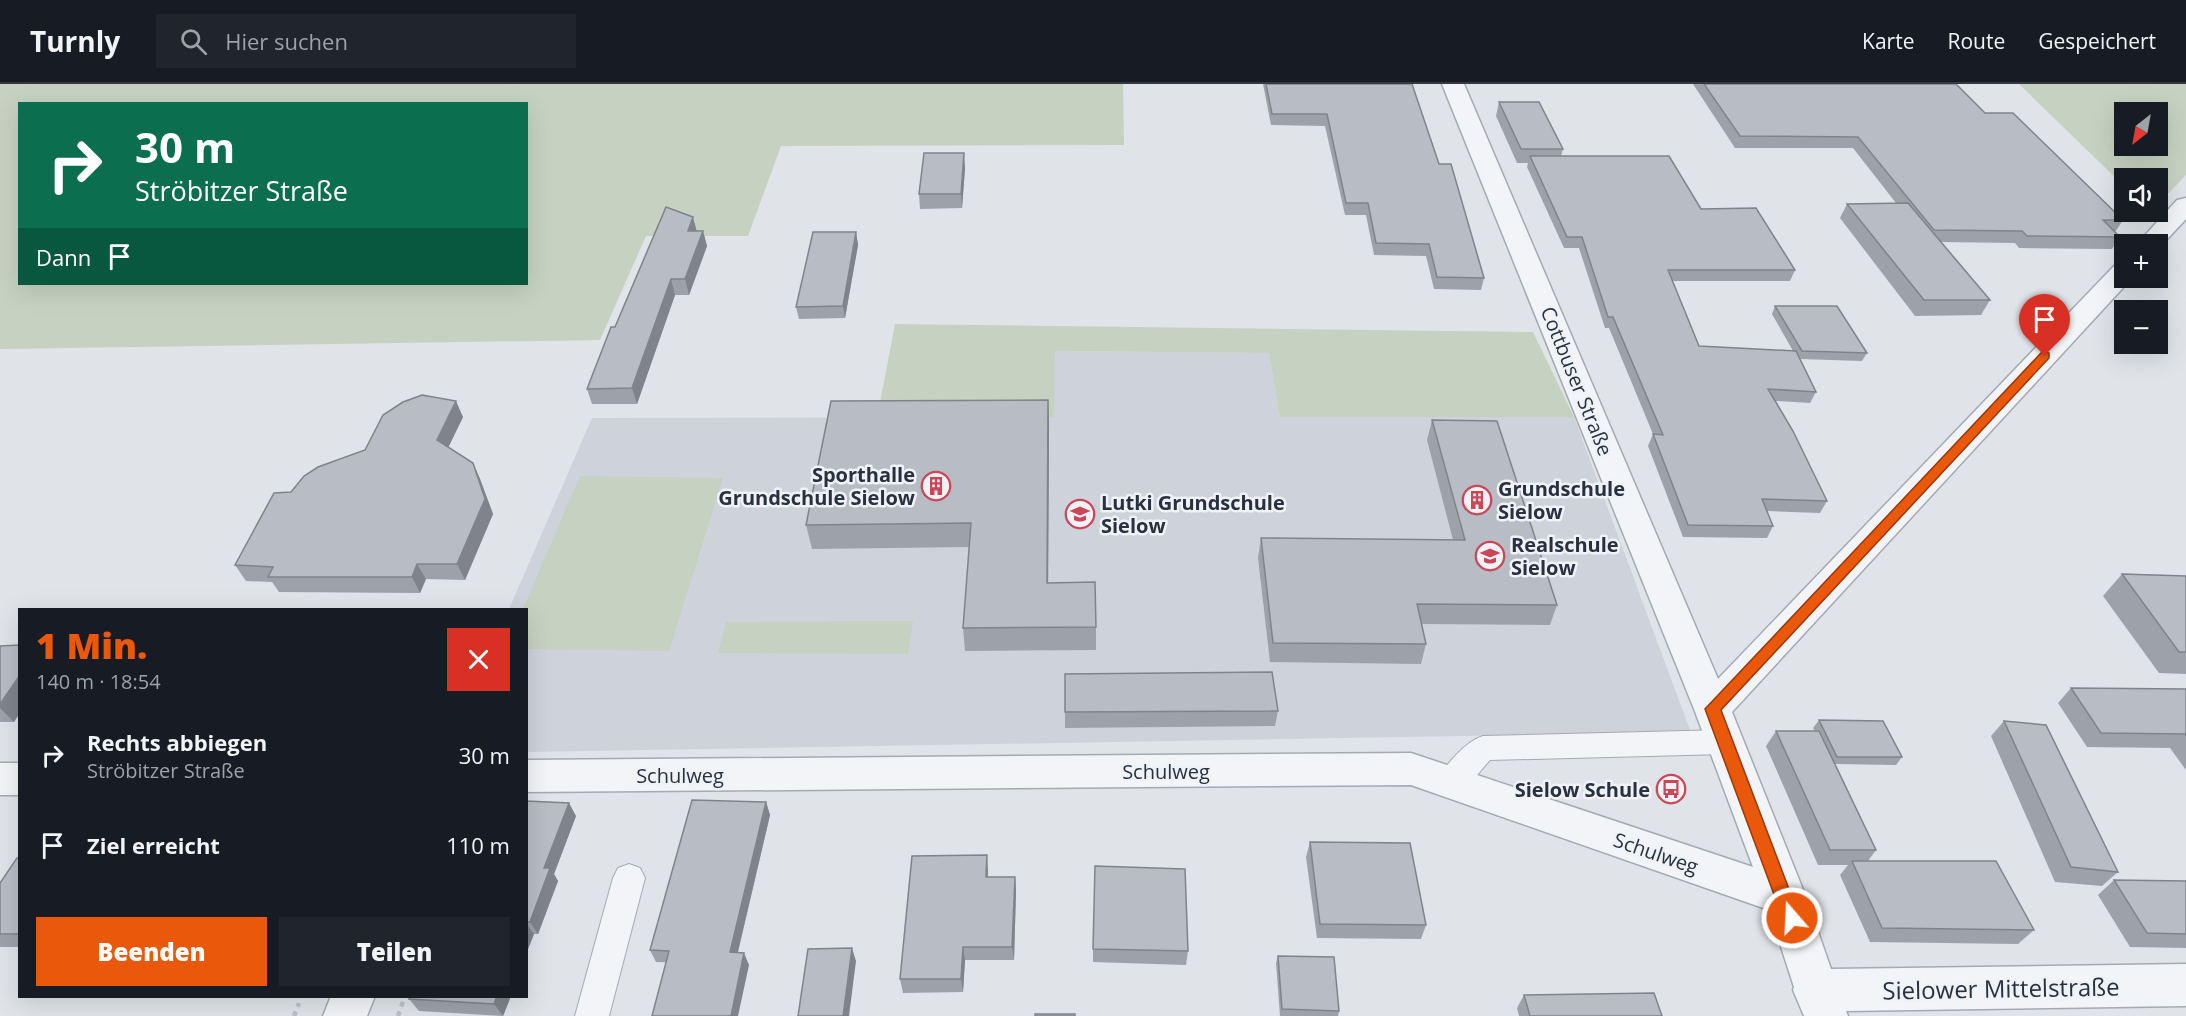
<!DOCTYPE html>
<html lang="de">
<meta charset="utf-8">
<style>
:root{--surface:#171b24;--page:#20242c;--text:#f1f3f6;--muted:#9ea1a6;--line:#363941;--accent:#ea580c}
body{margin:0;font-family:"Open Sans",sans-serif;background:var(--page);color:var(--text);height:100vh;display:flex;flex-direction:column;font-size:22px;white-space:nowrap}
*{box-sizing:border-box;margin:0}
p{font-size:20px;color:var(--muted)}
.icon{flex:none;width:33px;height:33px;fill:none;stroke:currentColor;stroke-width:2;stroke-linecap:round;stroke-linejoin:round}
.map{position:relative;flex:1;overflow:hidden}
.side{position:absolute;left:18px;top:524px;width:510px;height:390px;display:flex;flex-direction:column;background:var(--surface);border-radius:0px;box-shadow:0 6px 24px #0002}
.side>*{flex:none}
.top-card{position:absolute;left:18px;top:18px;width:510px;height:183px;border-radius:0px;box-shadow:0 6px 24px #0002;background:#0b6e4f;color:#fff;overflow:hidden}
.needle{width:39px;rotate:211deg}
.tools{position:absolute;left:2114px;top:18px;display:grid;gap:12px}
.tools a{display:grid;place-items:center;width:54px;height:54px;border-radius:0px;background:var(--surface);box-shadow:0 6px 24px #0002;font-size:30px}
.pin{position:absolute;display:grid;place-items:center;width:51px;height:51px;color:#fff;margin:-62px -26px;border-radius:50% 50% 50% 0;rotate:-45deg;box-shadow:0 0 6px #0007}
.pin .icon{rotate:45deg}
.me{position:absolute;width:66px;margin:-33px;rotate:341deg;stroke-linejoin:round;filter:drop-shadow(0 0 4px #0008)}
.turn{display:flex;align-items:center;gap:21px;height:126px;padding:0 18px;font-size:27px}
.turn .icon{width:78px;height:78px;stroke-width:2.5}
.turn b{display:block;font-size:42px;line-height:51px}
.then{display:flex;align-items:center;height:57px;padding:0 18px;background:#0003;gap:12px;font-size:22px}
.round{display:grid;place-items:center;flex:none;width:63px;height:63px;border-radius:0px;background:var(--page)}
.overview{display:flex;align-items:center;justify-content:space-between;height:102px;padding:0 18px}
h1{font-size:36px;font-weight:800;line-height:45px;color:var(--accent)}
.action{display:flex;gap:12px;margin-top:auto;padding:12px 18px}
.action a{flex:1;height:69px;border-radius:0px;background:var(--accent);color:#fff;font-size:24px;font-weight:800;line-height:69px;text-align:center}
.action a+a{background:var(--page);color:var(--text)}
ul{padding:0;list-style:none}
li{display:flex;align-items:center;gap:18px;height:90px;padding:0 18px}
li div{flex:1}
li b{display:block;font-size:22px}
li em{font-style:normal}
header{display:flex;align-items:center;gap:36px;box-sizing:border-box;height:84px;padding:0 30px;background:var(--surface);border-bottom:2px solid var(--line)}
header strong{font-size:28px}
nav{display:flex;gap:33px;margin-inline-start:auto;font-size:21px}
.search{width:420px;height:54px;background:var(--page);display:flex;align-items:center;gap:15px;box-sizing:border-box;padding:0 21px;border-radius:0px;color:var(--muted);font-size:22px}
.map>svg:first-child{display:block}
.built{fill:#ced2da}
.green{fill:#c5d2c1;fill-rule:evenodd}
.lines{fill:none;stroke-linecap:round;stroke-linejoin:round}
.service-casing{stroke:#a5aab2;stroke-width:2}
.minor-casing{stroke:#a5aab2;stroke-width:3}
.path{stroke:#bec1c7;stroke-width:4.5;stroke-dasharray:5 5;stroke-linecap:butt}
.service{fill:#f2f4f7;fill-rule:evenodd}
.minor{fill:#f2f4f7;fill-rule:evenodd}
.wall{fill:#9da2a9}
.shaded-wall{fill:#80848a}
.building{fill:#b7bcc5;stroke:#80848a;stroke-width:1.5}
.route{fill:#ea580c;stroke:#983908;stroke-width:1.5}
.labels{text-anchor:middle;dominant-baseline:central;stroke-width:5;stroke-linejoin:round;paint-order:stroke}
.street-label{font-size:20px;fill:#29303f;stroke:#eff2f6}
.poi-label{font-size:20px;font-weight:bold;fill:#29303f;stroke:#eff2f6;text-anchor:start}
.near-street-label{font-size:24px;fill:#29303f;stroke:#eff2f6}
</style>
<header>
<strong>Turnly</strong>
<div class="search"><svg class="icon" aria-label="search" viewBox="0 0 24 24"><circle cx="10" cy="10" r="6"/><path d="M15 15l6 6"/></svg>Hier suchen</div>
<nav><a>Karte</a><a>Route</a><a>Gespeichert</a></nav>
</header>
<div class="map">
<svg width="2186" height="932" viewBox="0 0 2186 932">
<rect width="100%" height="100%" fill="#e0e3e8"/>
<!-- built -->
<path class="built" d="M 1054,267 L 1269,269 L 1280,333 L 1574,333 L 1690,646 L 1520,651 L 527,668 L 526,525 L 509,525 L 592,334 L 1054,333 Z"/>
<!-- green -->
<g class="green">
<path d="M 0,0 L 1123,0 L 1124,61 L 781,62 L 748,152 L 646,152 L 600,256 L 0,265 ZM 20,20 L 526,20 L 526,200 L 20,200 Z"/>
<path d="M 2019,0 L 2186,0 L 2186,91 L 2157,121 L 2157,94 L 2124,94 L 2124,102 ZM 2157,28 L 2157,62 L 2124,62 L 2124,28 Z"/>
<path d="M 895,240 L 1533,248 L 1574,333 L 1280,333 L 1269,269 L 1055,267 L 1054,333 L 877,334 Z"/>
<path d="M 580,392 L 723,394 L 669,567 L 527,565 L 526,525 L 523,525 Z"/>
<path d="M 913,537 L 908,570 L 718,569 L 726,538 Z"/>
</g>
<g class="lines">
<!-- service casing -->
<g class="service-casing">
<g id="service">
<path d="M 1725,646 L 1735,650 L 1740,658 L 1735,666 L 1725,670 L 1490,676 C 1476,691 1463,715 1440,707 L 1436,698 C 1445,681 1465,658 1483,652 Z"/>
<path d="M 629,780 L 640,784 L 645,794 L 609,932 L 575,932 L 613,794 L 618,784 Z"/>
</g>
</g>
<!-- minor casing -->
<g class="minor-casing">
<g id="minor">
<path d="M 1442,0 L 1464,0 L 1718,595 L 2115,181 L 2124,179 L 2124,194 L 2132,194 L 1732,628 L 1806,813 L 1831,885 L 2186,880 L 2186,922 L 1846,927 L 1848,932 L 1804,932 L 1793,906 L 1794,903 L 1769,826 L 1411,701 L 526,708 L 526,676 L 1411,669 L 1753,783 L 1694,625 Z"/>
<path d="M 2186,114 L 2186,135 L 2158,165 L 2157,160 L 2137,160 L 2177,116 Z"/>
<rect x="0" y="679" width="20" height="32"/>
<path d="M 331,912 L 375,912 L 367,932 L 323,932 Z"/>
</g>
</g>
<!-- path -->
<g class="path">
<path d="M 294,932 L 299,919"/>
<path d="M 398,932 L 405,912"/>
</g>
<!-- service -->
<use href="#service" class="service"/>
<!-- minor -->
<use href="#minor" class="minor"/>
</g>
<!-- wall -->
<g class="wall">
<path d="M 1263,0 L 1412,0 L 1439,80 L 1484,194 L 1481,206 L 1434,205 L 1426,172 L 1374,171 L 1366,131 L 1345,131 L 1325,42 L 1271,41 Z"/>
<path d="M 1693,0 L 1956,0 L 1985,29 L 2123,136 L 2115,148 L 2120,153 L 2112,165 L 2019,164 L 2015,159 L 1941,158 L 1990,216 L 1981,231 L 1915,232 L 1840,134 L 1847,120 L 1896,119 L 1853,64 L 1735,64 Z"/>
<path d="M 1499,18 L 1563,65 L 1561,72 L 1701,125 L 1795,186 L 1790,197 L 1672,197 L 1699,262 L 1793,267 L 1772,230 L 1775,222 L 1867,269 L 1862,277 L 1800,275 L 1816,308 L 1810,319 L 1776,317 L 1827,417 L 1820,429 L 1767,427 L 1773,442 L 1767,454 L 1683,453 L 1648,362 L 1653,350 L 1609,244 L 1605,244 L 1579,164 L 1564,164 L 1527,83 L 1528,79 L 1517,79 L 1496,32 Z"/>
<path d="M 965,84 L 962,124 L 920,125 L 919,110 Z"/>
<path d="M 697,147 L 703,147 L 707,162 L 689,211 L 675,211 L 637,320 L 592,320 L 587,305 L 615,243 Z"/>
<path d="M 856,148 L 858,161 L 845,234 L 799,235 L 796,223 Z"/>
<path d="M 1048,316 L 1049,339 L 1048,499 L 1096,543 L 1096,566 L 965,567 L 963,544 L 969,463 L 812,465 L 806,441 Z"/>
<path d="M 463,333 L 448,364 L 473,379 L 480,395 L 493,430 L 465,496 L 426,495 L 420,509 L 279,508 L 272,498 L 246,497 L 235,481 L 291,408 Z"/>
<path d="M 1432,336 L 1557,521 L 1550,541 L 1422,540 L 1426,560 L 1421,580 L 1270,578 L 1258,474 L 1261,454 L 1453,456 L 1427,356 Z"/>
<path d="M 2122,490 L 2186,492 L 2186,590 L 2159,589 L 2103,512 Z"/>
<path d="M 0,562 L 14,638 L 0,638 Z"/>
<path d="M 2071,604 L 2186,605 L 2186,686 L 2170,664 L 2087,663 L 2058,619 Z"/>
<path d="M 1278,627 L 1275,642 L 1065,644 L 1065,628 Z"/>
<path d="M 1819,636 L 1902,673 L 1896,681 L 1835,680 L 1876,766 L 1868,777 L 2034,846 L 2018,860 L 1870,858 L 1840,791 L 1848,781 L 1818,781 L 1766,662 L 1776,647 L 1815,647 L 1813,644 Z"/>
<path d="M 2004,637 L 2118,788 L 2102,802 L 2055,798 L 1991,652 Z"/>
<path d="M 526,717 L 576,732 L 554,790 L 558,797 L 538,850 L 534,850 L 526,870 Z"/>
<path d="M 766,718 L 770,731 L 738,868 L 749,881 L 656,878 L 650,866 Z"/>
<path d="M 1310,758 L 1426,841 L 1421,855 L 1317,854 L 1306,773 Z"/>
<path d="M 20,774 L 20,863 L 0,863 L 0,799 Z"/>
<path d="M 988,786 L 988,793 L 1015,793 L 1016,807 L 1014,876 L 965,876 L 963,908 L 903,909 L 900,895 Z"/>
<path d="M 2114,796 L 2186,797 L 2186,864 L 2130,863 L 2098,811 Z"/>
<path d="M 1093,865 L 1188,867 L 1186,881 L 1093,878 Z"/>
<path d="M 1278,872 L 1339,927 L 1338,932 L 1280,932 L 1276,879 Z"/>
<path d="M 1524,911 L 1662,932 L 1519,932 L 1517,924 Z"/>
<path d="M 511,912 L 503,932 L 419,927 L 409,915 Z"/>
</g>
<!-- shaded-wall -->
<g class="shaded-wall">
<path d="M 964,69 L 965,84 L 962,124 L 961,110 Z"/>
<path d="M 693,133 L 697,148 L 688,147 Z"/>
<path d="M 703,147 L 707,162 L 689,211 L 685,195 Z"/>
<path d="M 856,148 L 858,161 L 845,234 L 843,222 Z"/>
<path d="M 671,195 L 675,211 L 637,320 L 632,304 Z"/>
<path d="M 1048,316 L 1049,339 L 1048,523 L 1047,499 Z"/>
<path d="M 456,317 L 463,333 L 444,372 L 437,356 Z"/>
<path d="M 473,379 L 480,395 L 493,430 L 465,496 L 457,480 Z"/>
<path d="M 417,480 L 426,495 L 420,509 L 412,493 Z"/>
<path d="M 20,591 L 20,629 L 14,638 L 0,624 L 0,620 Z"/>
<path d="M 766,718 L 770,731 L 735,880 L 730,868 Z"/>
<path d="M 569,719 L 576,732 L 554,790 L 558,797 L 538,850 L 530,838 L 544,784 Z"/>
<path d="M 987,771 L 988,786 L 987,807 L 986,793 Z"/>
<path d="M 1015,793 L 1016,807 L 1014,876 L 1012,863 Z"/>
<path d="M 526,839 L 534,850 L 526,870 Z"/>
<path d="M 963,863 L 965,876 L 963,908 L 961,895 Z"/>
<path d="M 852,864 L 856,877 L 849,932 L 843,932 Z"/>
<path d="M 744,869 L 749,881 L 738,932 L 731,932 Z"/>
<path d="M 497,912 L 511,912 L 503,932 L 494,920 Z"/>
</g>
<!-- building -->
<g class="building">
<path d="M 1266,0 L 1412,0 L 1439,80 L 1451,80 L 1484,194 L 1437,193 L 1429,160 L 1376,159 L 1368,119 L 1346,119 L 1327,30 L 1272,30 Z"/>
<path d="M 1704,0 L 1956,0 L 1985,29 L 2013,29 L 2123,136 L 2103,136 L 2120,153 L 2027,152 L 2022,147 L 1934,146 L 1858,53 L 1740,52 Z"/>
<path d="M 1499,18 L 1539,18 L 1563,65 L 1521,65 Z"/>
<path d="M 924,69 L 964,69 L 961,110 L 919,110 Z"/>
<path d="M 1530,72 L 1669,72 L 1701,125 L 1756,124 L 1795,186 L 1668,186 L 1699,262 L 1796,267 L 1816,308 L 1768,305 L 1793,347 L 1827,417 L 1762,415 L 1773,442 L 1688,441 L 1653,350 L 1663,351 L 1613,233 L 1608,233 L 1582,153 L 1567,153 Z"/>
<path d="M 1908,119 L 1990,216 L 1924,216 L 1847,120 Z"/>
<path d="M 666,123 L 693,133 L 688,147 L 703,147 L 685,195 L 671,195 L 632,304 L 587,305 L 611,243 L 615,243 Z"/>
<path d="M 813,148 L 856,148 L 843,222 L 796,223 Z"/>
<path d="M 1775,222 L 1837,222 L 1867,269 L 1802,267 Z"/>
<path d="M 422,311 L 456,317 L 437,356 L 473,379 L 485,415 L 457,480 L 417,480 L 412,493 L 268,493 L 273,483 L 235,481 L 274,409 L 291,408 L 304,392 L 318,383 L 365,366 L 383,331 L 403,318 Z"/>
<path d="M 1048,316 L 1047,499 L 1095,498 L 1096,543 L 963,544 L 971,439 L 806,441 L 831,317 Z"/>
<path d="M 1432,336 L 1497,337 L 1557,521 L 1417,520 L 1426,560 L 1273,559 L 1261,454 L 1465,456 Z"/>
<path d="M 2122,490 L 2186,492 L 2186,568 L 2179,568 Z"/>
<path d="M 20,561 L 20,591 L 0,620 L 0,562 Z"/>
<path d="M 1272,588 L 1278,627 L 1065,628 L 1065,590 Z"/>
<path d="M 2071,604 L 2186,605 L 2186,651 L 2185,650 L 2101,649 Z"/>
<path d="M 1819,636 L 1883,637 L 1902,673 L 1837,673 Z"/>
<path d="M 2004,637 L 2046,641 L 2118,788 L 2071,783 Z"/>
<path d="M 1776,647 L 1819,647 L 1876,766 L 1830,766 Z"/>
<path d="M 692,716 L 766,718 L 730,868 L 744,869 L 731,932 L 652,932 L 669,867 L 650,866 Z"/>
<path d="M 526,717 L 569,719 L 544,784 L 550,784 L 530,838 L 526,838 Z"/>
<path d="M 1310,758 L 1410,759 L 1426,841 L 1320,840 Z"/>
<path d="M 987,771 L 986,793 L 1015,793 L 1012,863 L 963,863 L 961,895 L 900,895 L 912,772 Z"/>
<path d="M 17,774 L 20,774 L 20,850 L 0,850 L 0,799 Z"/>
<path d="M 1852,777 L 1996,777 L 2034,846 L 1882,844 Z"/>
<path d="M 1095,782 L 1185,785 L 1188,867 L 1093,865 Z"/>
<path d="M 2114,796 L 2186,797 L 2186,850 L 2147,849 Z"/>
<path d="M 852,864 L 843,932 L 798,932 L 808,865 Z"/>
<path d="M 1278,872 L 1334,873 L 1339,927 L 1282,925 Z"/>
<path d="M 1654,909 L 1662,932 L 1530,932 L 1524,911 Z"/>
<path d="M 410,912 L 497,912 L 494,920 L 409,915 Z"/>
<rect x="1035" y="930" width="40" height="2"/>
</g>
<!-- route -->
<path class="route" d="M 2045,268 L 2049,269 L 2049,274 L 1721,626 L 1800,834 L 1798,840 L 1792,842 L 1785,840 L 1705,625 L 2041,269 Z"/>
<!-- icons -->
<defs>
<g id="building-ring" transform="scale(1.5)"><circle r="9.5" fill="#eff2f6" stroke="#cb4758" stroke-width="1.5"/><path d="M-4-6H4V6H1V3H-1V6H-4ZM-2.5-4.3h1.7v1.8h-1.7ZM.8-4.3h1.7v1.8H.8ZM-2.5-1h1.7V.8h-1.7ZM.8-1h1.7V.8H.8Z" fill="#cb4758"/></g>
<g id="school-ring" transform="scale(1.5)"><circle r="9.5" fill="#eff2f6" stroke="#cb4758" stroke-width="1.5"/><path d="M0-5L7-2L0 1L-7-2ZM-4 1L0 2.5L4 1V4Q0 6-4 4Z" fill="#cb4758"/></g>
<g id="bus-ring" transform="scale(1.5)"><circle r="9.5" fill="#eff2f6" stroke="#cb4758" stroke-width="1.5"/><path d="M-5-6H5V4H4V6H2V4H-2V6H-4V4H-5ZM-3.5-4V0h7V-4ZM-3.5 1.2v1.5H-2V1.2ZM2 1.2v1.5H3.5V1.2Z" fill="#cb4758"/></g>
</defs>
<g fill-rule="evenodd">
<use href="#building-ring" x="936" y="402"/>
<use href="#building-ring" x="1477" y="416"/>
<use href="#school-ring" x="1080" y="430"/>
<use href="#school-ring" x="1490" y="472"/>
<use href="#bus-ring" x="1671" y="705"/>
</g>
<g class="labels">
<!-- street labels -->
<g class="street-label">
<text transform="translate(1577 297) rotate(68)">Cottbuser Straße</text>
<text x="1166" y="687">Schulweg</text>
<text x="680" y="691">Schulweg</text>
<text transform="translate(1656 769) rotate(19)">Schulweg</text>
</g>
<!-- poi labels -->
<g class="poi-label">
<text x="915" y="390" text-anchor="end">Sporthalle<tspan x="915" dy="23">Grundschule Sielow</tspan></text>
<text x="1498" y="404">Grundschule<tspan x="1498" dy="23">Sielow</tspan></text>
<text x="1101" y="418">Lutki Grundschule<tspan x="1101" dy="23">Sielow</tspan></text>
<text x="1511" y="460">Realschule<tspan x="1511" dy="23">Sielow</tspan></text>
<text x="1650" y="705" text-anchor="end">Sielow Schule</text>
</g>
<!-- near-street labels -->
<g class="near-street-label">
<text transform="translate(2001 904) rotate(-1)">Sielower Mittelstraße</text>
</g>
</g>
</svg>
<div class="tools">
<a><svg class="needle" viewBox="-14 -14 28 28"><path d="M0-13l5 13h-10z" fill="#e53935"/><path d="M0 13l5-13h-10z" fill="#9ea1a6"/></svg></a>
<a><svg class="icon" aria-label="sound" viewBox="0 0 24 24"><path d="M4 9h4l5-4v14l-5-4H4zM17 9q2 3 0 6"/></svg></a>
<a>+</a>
<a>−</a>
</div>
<div class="pin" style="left:2045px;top:272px;background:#d93025"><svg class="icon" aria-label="arrive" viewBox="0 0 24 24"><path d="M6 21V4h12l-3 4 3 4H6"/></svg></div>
<svg class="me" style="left:1792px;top:834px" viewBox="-20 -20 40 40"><circle r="17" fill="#ea580c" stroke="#fff" stroke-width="3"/><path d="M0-11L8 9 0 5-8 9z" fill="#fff"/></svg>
<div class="top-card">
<div class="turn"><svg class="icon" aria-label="right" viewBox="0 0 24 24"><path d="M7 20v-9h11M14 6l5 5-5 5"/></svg><div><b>30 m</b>Ströbitzer Straße</div></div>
<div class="then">Dann<svg class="icon" aria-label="arrive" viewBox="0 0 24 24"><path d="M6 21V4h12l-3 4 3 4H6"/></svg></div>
</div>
<section class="side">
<div class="overview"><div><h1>1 Min.</h1><p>140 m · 18:54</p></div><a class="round" style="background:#d93025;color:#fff"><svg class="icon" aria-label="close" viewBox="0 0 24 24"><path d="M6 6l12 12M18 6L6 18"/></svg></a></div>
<ul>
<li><svg class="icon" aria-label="right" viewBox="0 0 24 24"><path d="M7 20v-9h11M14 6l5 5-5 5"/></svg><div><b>Rechts abbiegen</b><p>Ströbitzer Straße</p></div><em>30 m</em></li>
<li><svg class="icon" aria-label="arrive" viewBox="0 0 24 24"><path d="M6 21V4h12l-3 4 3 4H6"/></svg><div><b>Ziel erreicht</b></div><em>110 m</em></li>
</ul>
<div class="action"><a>Beenden</a><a>Teilen</a></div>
</section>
</div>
